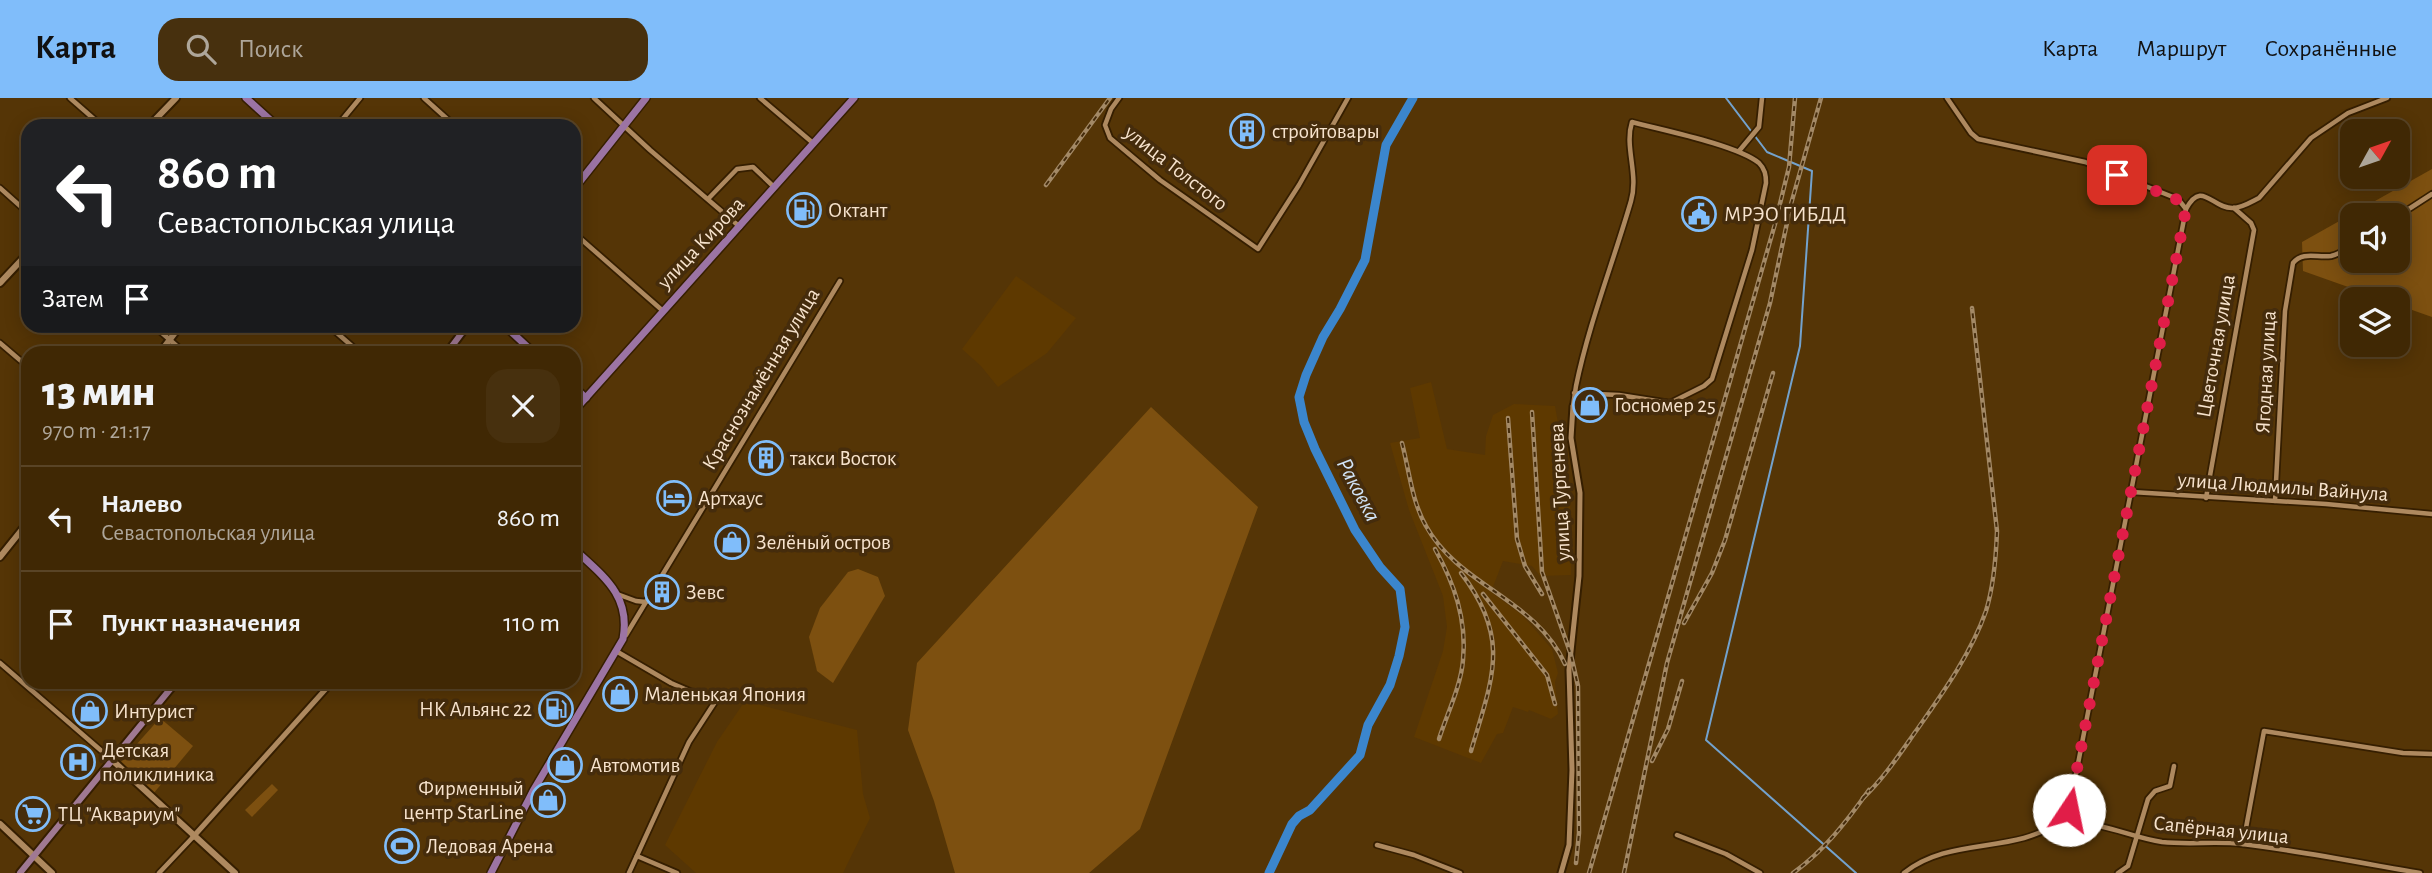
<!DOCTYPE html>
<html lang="ru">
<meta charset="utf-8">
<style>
:root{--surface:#402804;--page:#47300e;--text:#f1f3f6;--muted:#aea69a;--line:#594426;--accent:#80bdfa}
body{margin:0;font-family:"Alegreya Sans",sans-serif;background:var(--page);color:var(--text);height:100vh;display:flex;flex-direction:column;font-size:26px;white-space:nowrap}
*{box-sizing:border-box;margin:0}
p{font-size:23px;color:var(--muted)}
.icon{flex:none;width:38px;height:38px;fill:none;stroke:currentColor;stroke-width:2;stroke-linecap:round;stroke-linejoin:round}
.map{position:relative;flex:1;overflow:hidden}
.sheet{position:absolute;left:21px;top:248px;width:560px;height:343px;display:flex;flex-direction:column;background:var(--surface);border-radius:21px;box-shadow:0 4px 18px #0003,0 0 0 2px var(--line)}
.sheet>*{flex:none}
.top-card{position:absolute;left:21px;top:21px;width:560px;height:214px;border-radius:21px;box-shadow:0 4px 18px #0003,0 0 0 2px var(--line);background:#202124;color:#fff;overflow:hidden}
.needle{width:46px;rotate:50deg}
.controls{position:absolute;left:2340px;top:21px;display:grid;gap:14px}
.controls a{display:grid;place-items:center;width:70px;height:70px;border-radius:14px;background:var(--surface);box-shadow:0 4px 18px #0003,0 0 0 2px var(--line);font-size:35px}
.pin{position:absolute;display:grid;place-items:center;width:60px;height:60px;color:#fff;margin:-30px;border-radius:14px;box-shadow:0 4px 10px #0006}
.me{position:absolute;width:77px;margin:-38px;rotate:11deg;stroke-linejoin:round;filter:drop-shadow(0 0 5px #0008)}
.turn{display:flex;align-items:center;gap:24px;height:147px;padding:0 21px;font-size:32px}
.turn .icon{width:91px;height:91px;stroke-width:2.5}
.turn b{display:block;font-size:49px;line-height:60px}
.then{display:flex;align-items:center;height:66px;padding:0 21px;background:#0003;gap:14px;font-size:26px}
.round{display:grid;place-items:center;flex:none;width:74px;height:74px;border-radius:21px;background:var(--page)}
.overview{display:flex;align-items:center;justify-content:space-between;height:119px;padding:0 21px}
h1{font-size:42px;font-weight:800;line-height:52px}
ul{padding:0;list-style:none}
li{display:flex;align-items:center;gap:21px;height:105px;padding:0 21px;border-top:2px solid var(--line)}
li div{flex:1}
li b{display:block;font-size:26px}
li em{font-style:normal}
header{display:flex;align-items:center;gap:42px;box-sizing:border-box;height:98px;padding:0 35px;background:var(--accent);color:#111}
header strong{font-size:33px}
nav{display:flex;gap:38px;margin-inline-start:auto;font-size:24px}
.search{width:490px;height:63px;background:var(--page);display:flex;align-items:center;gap:18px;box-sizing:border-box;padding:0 24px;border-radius:21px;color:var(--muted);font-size:26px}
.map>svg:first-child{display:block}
.built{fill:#5e3900}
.green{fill:#7d5010;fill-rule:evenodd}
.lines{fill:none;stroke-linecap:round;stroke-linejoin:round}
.stream{stroke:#73a2cd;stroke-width:2}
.river{stroke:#3b86cd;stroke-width:9}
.minor-casing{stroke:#351e00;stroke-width:8}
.tertiary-casing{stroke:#351e00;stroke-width:9}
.secondary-casing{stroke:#351e00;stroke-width:10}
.primary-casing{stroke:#351e00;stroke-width:10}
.trunk-casing{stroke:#351e00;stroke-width:10}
.minor{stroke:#ae895f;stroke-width:4.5}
.tertiary{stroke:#ae895f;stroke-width:5}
.secondary{stroke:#ae895f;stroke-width:6}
.primary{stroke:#a07993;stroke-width:6}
.trunk{stroke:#9c74a4;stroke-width:7}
.rail-casing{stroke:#a38966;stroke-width:4.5}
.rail{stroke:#452c0c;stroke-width:2;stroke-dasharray:5;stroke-linecap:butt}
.route{stroke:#e11d48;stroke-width:12;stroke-dasharray:0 21.6}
.labels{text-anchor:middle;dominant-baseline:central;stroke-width:7;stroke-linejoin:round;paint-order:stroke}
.poi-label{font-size:21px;fill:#f7e3cd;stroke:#452c0c;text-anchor:start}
.street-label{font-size:21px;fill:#f7e3cd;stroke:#452c0c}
.water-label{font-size:23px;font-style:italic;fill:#d1e3f6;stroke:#452c0c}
</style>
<header>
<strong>Карта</strong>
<div class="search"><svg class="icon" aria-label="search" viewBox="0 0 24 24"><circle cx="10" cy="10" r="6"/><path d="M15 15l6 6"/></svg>Поиск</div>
<nav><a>Карта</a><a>Маршрут</a><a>Сохранённые</a></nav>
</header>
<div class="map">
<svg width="2432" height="775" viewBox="0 0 2432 775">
<rect width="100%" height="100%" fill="#553506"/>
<!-- built -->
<g class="built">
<path d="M 1016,178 L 1076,220 L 1047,255 L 998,289 L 981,268 L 962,251 Z"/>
<path d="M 1431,284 L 1447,351 L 1485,357 L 1486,338 L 1493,317 L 1514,306 L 1555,308 L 1570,392 L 1571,477 L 1540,478 L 1532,468 L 1503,463 L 1491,494 L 1522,517 L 1552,551 L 1558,575 L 1555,584 L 1558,616 L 1551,621 L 1529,612 L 1528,614 L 1513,609 L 1503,635 L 1497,636 L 1481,665 L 1414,639 L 1443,553 L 1447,529 L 1443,498 L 1409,412 L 1390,345 L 1420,340 L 1410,290 Z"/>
<path d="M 745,603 L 857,632 L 863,696 L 870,720 L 843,775 L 696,775 L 665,747 L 717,644 Z"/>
</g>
<!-- green -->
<g class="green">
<path d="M 2432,71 L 2432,219 L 2398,207 L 2398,201 L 2382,201 L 2303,173 L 2302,144 ZM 2352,117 L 2398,117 L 2398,163 L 2352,163 Z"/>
<path d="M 1151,309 L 1258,409 L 1140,731 L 1089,775 L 955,775 L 934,703 L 908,632 L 917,565 Z"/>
<path d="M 858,471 L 878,479 L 885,498 L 833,585 L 817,573 L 809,539 L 820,510 L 848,474 Z"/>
<path d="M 160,620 L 193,648 L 153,696 L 120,665 Z"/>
<path d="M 272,686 L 278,692 L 252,719 L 245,712 Z"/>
</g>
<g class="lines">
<!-- stream -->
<path class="stream" d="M 1726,0 L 1767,54 L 1812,73 L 1800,248 L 1706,642 L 1856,775"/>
<!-- river -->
<path class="river" d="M 1269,775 L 1292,726 L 1299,718 L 1310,712 L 1360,657 L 1368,627 L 1390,587 L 1399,558 L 1405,529 L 1400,491 L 1380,469 L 1355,432 L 1315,351 L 1304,324 L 1299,299 L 1306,277 L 1323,239 L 1340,211 L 1365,162 L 1386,47 L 1413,0"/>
<!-- minor casing -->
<g class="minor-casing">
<g id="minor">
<path d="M 70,0 L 102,28"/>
<path d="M 424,0 L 455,28"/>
<path d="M 594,0 L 650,52 L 740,129"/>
<path d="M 760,0 L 813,45"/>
<path d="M 1119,0 L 1111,11 L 1105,27 L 1110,40 L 1160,82 L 1258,151 L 1299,87 L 1348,0"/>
<path d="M 1947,0 L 1971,35 L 1978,41 L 2085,64 L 2178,101 L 2186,111 L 2069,712 L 2061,726"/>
<path d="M 337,28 L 360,0"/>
<path d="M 1739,53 L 1759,29 L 1762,0"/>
<path d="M 0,90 L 28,115"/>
<path d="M 708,101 L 737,71 L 753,69 L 774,89"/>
<path d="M 2186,111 C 2202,81 2212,111 2233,110 C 2242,110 2251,104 2259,100 L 2311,40 L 2348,15 L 2387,0"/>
<path d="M 2398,118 L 2432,96"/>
<path d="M 574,135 L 663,213"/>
<path d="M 154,228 L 186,256"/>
<path d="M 329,228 L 361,256"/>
<path d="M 0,245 L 28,269"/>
<path d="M 1573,308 L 1576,288 C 1589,225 1613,165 1631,103 C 1639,76 1624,49 1632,24 C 1662,32 1737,47 1759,65 C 1765,71 1766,77 1766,85 L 1752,152 L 1712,281 L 1704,288 L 1670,305 L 1619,297 L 1574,295"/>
<path d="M 2132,394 L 2326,406 L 2432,416"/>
<path d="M 2206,400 L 2254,132 L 2251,125 L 2234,110"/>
<path d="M 2275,403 L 2285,213 L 2293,165 C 2303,153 2317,160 2331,158 C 2339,156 2345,152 2352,148"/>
<path d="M 662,409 L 684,402"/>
<path d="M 617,496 L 636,503 L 646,504"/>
<path d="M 626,537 L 840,183"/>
<path d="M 616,553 L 671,585 L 715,604 L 689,644 L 629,775"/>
<path d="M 0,565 L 112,662"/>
<path d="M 1677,737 L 1726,756 L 1760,775"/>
<path d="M 2243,746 L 2264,633 L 2403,655 L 2432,656"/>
<path d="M 1377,747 L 1414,757 L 1460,775"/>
<path d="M 637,758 L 677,775"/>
<path d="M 159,775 L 193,739"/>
<path d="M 1904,775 C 1939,747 1983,751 2024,740 C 2042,735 2057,725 2074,725 C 2105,725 2133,740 2162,744 C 2189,747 2216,743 2242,746 C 2301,753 2361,765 2420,775"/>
<path d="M 2118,775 L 2128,768 L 2148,701 L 2155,693 L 2170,688 L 2174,668"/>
</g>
</g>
<!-- tertiary casing -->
<g class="tertiary-casing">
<g id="tertiary">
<path d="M 193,739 L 332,584"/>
<path d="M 1561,775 L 1569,747 L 1572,672 L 1569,572 L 1579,478 L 1580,395 L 1571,340 L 1573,308"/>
</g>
</g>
<!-- secondary casing -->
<g class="secondary-casing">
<g id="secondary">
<path d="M 149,28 L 176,0"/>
<path d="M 0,185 L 28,155"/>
<path d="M 159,256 L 180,228"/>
<path d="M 0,459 L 28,424"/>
<path d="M 112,662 L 235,775"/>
<path d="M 0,726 L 52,775"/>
</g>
</g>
<!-- primary casing -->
<g class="primary-casing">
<g id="primary">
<path d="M 446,256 L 467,228"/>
<path d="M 20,775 L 176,584"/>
</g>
</g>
<!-- trunk casing -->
<g class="trunk-casing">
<g id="trunk">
<path d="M 246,0 L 277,28"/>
<path d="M 574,91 L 646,0"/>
<path d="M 505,228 L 535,256"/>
<path d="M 574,289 L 586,300"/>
<path d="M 574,313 L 854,0"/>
<path d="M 491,775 L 533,693 L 623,541 C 631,497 603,478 574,451"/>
</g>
</g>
<!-- minor -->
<use href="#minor" class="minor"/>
<!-- tertiary -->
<use href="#tertiary" class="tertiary"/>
<!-- secondary -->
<use href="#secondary" class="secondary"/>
<!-- primary -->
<use href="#primary" class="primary"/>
<!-- trunk -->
<use href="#trunk" class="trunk"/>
<!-- rail casing -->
<g class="rail-casing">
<g id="rail">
<path d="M 1046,87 L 1110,0"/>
<path d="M 1532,314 L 1542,474 L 1571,557 L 1578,588 L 1579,735 L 1576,765"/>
<path d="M 1508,320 L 1517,441 L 1525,468 L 1542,496"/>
<path d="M 1402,345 C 1409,372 1412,404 1426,428 C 1459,488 1536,501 1565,566"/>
<path d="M 1435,451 C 1454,485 1467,521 1463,562 C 1461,588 1447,616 1439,641"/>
<path d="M 1461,475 C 1512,541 1492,581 1471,653"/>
<path d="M 1483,496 L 1547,577 L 1555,606"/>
<path d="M 1684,525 L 1712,475 L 1725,442 L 1773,275"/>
<path d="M 1652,663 L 1668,631 L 1682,583"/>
<path d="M 1863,700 C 1884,680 1899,657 1916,633 C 1942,596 1971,556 1986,513 C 1994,487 1996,460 1997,433 L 1972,210"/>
<path d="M 1589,775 L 1775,126 L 1789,69 L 1795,0"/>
<path d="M 1624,775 L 1667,565 L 1770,205 L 1791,106 L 1821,0"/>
<path d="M 1793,775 C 1824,753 1847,723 1869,692"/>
</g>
</g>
<!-- rail -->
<use href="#rail" class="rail"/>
</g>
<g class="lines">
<!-- route -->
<path class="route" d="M 2069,712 L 2186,111 L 2178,102 L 2117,77"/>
</g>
<!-- icons -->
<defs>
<g id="building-ring" transform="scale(1.75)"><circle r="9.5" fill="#452c0c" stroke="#80bdfa" stroke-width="1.5"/><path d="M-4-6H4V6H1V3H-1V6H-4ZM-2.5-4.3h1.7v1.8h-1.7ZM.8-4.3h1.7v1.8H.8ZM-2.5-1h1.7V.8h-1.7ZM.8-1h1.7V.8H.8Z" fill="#80bdfa"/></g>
<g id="fuel-ring" transform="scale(1.75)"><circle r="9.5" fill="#452c0c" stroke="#80bdfa" stroke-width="1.5"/><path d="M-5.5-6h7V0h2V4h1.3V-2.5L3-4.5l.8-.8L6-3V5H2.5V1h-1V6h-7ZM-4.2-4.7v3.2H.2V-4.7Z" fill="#80bdfa"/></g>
<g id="civic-ring" transform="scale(1.75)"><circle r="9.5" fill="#452c0c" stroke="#80bdfa" stroke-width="1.5"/><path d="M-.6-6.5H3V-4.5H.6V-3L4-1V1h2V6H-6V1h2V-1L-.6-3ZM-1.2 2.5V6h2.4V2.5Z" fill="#80bdfa"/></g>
<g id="shop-ring" transform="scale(1.75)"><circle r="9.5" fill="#452c0c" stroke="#80bdfa" stroke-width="1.5"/><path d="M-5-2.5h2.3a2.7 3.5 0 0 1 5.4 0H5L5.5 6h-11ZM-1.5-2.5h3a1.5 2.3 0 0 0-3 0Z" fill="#80bdfa"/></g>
<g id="hotel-ring" transform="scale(1.75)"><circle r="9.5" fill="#452c0c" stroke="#80bdfa" stroke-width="1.5"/><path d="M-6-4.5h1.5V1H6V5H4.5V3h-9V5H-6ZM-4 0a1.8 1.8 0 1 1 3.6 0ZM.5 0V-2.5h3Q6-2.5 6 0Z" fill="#80bdfa"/></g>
<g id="hospital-ring" transform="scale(1.75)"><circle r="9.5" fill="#452c0c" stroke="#80bdfa" stroke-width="1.5"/><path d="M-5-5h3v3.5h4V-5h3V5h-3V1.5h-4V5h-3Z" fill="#80bdfa"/></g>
<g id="supermarket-ring" transform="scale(1.75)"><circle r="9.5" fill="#452c0c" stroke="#80bdfa" stroke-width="1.5"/><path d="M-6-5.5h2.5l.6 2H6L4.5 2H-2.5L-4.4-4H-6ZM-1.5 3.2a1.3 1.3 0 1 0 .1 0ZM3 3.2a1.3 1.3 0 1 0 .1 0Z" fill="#80bdfa"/></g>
<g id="stadium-ring" transform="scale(1.75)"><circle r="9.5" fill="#452c0c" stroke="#80bdfa" stroke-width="1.5"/><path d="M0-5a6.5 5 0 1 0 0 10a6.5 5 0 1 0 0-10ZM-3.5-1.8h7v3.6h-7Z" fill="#80bdfa"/></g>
</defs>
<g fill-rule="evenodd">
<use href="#building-ring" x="1247" y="33"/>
<use href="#fuel-ring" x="804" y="112"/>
<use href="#civic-ring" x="1699" y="116"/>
<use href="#shop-ring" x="1590" y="307"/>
<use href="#building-ring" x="766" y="360"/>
<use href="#hotel-ring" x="674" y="400"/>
<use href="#shop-ring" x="732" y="444"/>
<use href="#building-ring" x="662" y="494"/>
<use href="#shop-ring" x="620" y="596"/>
<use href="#fuel-ring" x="556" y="611"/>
<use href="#shop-ring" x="90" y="613"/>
<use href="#hospital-ring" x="78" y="664"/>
<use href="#shop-ring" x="565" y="667"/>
<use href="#shop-ring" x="548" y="702"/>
<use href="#supermarket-ring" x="33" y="716"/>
<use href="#stadium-ring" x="402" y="748"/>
</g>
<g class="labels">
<!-- poi labels -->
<g class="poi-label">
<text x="1272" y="33">стройтовары</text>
<text x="828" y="112">Октант</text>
<text x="1724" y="116">МРЭО ГИБДД</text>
<text x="1614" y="307">Госномер 25</text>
<text x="790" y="360">такси Восток</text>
<text x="698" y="400">Артхаус</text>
<text x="756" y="444">Зелёный остров</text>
<text x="686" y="494">Зевс</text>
<text x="644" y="596">Маленькая Япония</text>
<text x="532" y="611" text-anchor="end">НК Альянс 22</text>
<text x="114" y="613">Интурист</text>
<text x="102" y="652">Детская<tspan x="102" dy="24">поликлиника</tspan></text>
<text x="590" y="667">Автомотив</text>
<text x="524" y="690" text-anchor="end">Фирменный<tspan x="524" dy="24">центр StarLine</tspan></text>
<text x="58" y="716">ТЦ "Аквариум"</text>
<text x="426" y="748">Ледовая Арена</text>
</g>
<!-- street labels -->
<g class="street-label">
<text transform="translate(1176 70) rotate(38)">улица Толстого</text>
<text transform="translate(701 145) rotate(-47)">улица Кирова</text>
<text transform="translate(2216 248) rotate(-80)">Цветочная улица</text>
<text transform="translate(2266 274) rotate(-87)">Ягодная улица</text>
<text transform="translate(761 281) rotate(-59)">Краснознамённая улица</text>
<text transform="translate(2283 389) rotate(4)">улица Людмилы Вайнула</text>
<text transform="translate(1560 394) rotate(-93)">улица Тургенева</text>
<text transform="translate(2221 732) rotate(6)">Сапёрная улица</text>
</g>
<!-- water labels -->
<g class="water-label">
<text transform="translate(1358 392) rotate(62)">Раковка</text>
</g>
</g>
</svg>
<div class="controls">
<a><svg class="needle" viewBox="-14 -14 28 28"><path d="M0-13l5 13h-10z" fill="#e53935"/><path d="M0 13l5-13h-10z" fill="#aea69a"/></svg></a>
<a><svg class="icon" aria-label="sound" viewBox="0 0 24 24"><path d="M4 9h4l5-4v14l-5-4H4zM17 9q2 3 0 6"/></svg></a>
<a><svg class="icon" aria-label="layers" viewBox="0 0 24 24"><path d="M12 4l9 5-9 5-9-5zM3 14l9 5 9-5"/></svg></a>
</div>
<div class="pin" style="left:2117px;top:77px;background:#d93025"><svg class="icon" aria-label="arrive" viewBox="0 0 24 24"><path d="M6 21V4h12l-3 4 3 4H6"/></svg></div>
<svg class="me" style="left:2069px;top:712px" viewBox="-20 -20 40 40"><circle r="19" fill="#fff"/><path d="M0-13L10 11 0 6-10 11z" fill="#e11d48"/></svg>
<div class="top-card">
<div class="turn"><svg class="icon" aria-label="left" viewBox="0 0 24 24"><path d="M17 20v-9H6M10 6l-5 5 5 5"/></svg><div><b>860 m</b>Севастопольская улица</div></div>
<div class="then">Затем<svg class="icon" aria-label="arrive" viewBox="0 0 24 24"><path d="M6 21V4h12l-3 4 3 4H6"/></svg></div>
</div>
<section class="sheet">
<div class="overview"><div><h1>13 мин</h1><p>970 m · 21:17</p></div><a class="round"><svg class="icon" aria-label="close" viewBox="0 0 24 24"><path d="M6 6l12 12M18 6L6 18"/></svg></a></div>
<ul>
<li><svg class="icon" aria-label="left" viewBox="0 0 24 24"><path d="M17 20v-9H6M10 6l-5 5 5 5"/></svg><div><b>Налево</b><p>Севастопольская улица</p></div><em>860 m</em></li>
<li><svg class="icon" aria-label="arrive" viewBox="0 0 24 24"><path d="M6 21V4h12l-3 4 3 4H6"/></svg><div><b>Пункт назначения</b></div><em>110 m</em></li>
</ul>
</section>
</div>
